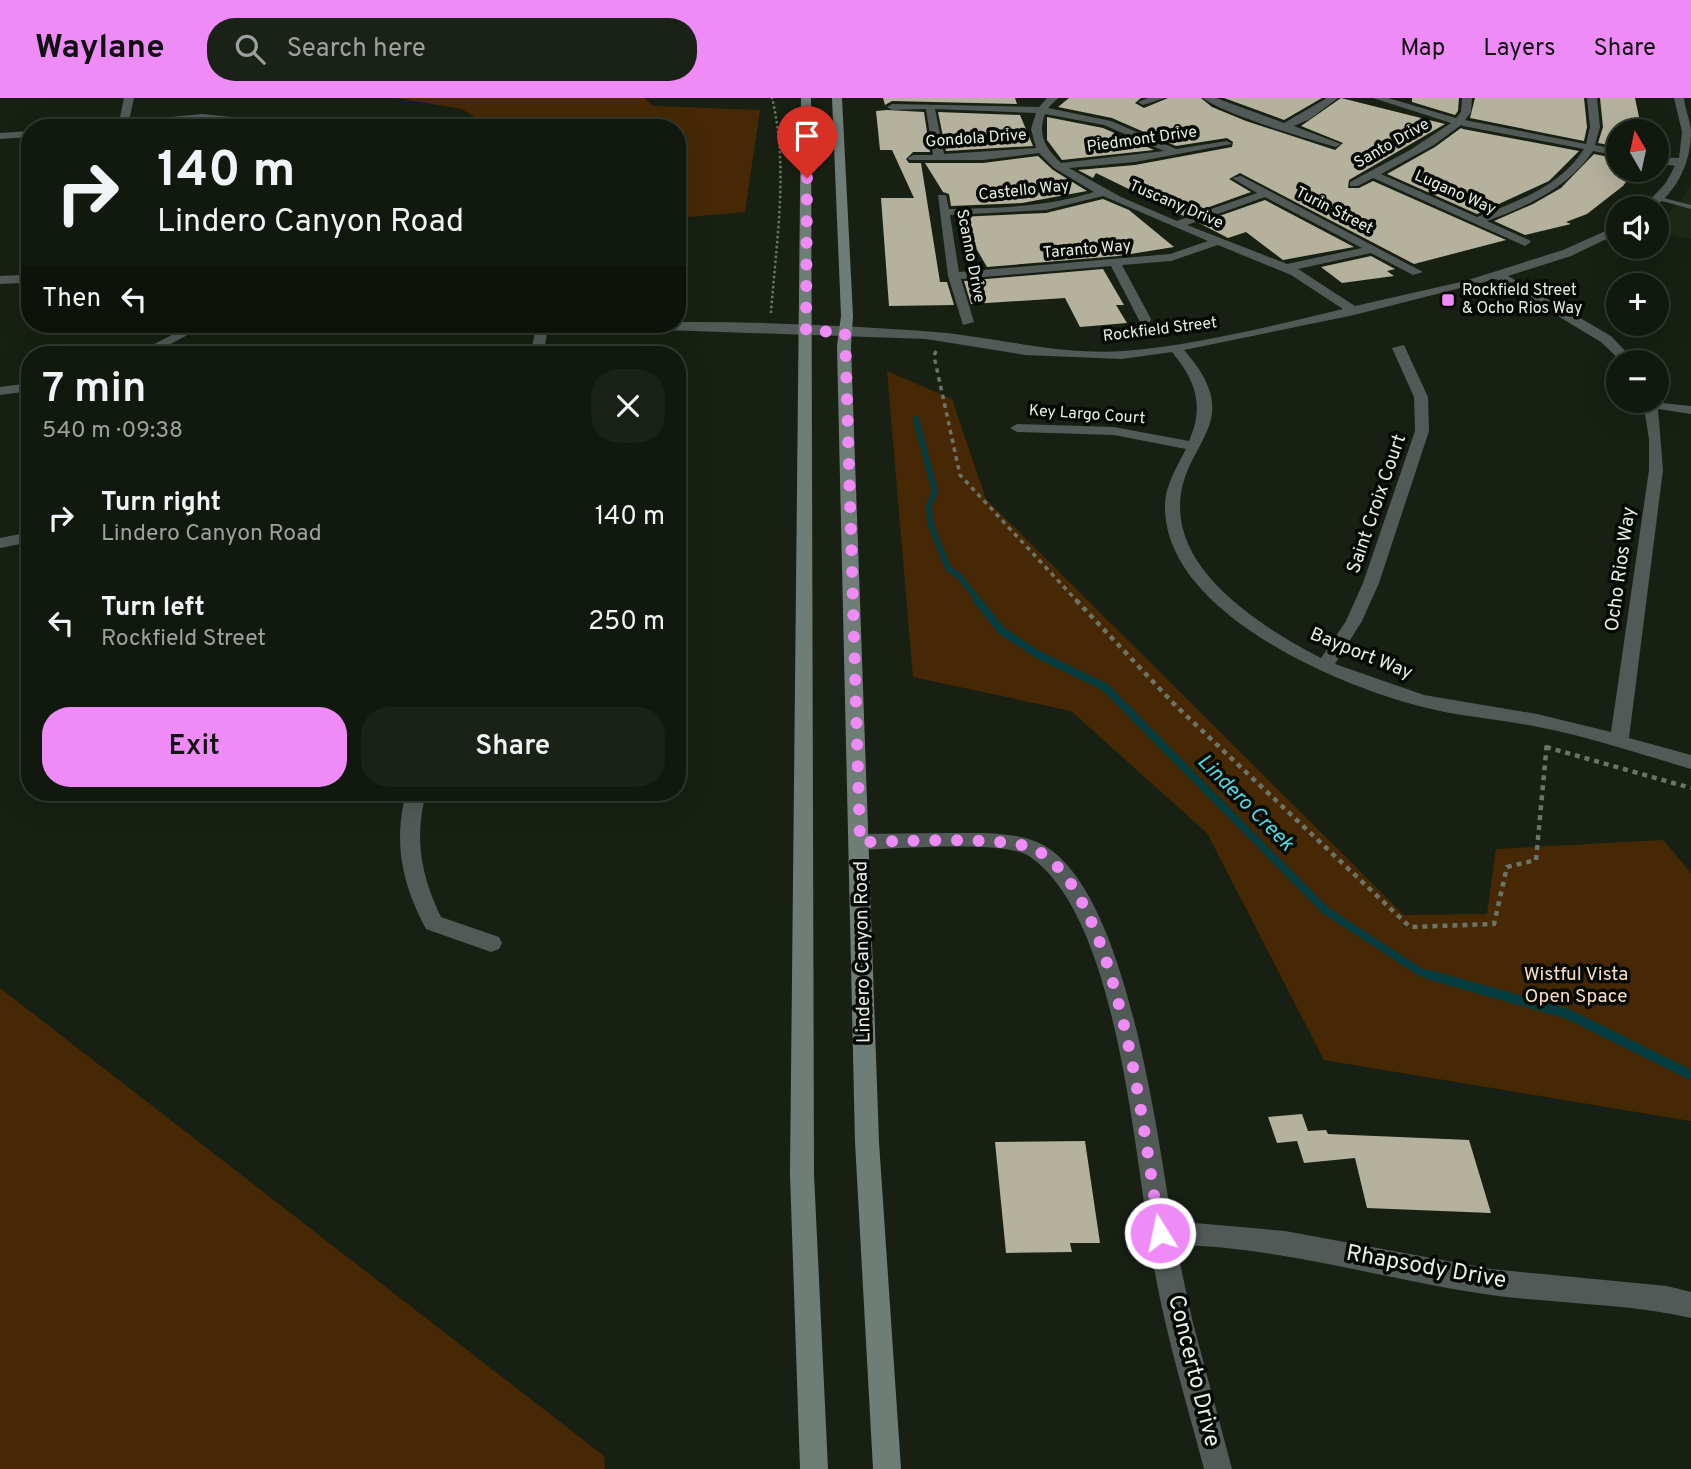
<!DOCTYPE html>
<meta charset="utf-8">
<style>
:root{--surface:#11180e;--page:#1a2117;--text:#f1f3f6;--muted:#9ca09e;--line:#30372e;--accent:#ef8bf7}
body{margin:0;font-family:Overpass,sans-serif;background:var(--page);color:var(--text);height:100vh;display:flex;flex-direction:column;font-size:26px;white-space:nowrap}
*{box-sizing:border-box;margin:0}
p{font-size:23px;color:var(--muted)}
.icon{flex:none;width:38px;height:38px;fill:none;stroke:currentColor;stroke-width:2;stroke-linecap:round;stroke-linejoin:round}
.map{position:relative;flex:1;overflow:hidden}
.panel{position:absolute;left:21px;top:248px;width:665px;height:455px;display:flex;flex-direction:column;background:var(--surface);border-radius:28px;box-shadow:0 7px 28px #0002,0 0 0 2px var(--line)}
.panel>*{flex:none}
.hud{position:absolute;left:21px;top:21px;width:665px;height:214px;border-radius:28px;box-shadow:0 7px 28px #0002,0 0 0 2px var(--line);background:#11180e;color:var(--text);overflow:hidden}
.needle{width:46px;rotate:351deg}
.fabs{position:absolute;left:1606px;top:21px;display:grid;gap:14px}
.fabs a{display:grid;place-items:center;width:63px;height:63px;border-radius:50%;background:var(--surface);box-shadow:0 7px 28px #0002,0 0 0 2px var(--line);font-size:35px}
.pin{position:absolute;display:grid;place-items:center;width:60px;height:60px;color:#fff;margin:-72px -30px;border-radius:50% 50% 50% 0;rotate:-45deg;box-shadow:0 0 7px #0007}
.pin .icon{rotate:45deg}
.me{position:absolute;width:77px;margin:-38px;rotate:350deg;stroke-linejoin:round;filter:drop-shadow(0 0 5px #0008)}
.turn{display:flex;align-items:center;gap:24px;height:147px;padding:0 21px;font-size:32px}
.turn .icon{width:91px;height:91px;stroke-width:2.5}
.turn b{display:block;font-size:49px;line-height:60px}
.then{display:flex;align-items:center;height:66px;padding:0 21px;background:#0003;gap:14px;font-size:26px}
.round{display:grid;place-items:center;flex:none;width:74px;height:74px;border-radius:28px;background:var(--page)}
.summary{display:flex;align-items:center;justify-content:space-between;height:119px;padding:0 21px}
h1{font-size:42px;font-weight:600;line-height:52px}
.action{display:flex;gap:14px;margin-top:auto;padding:14px 21px}
.action a{flex:1;height:80px;border-radius:28px;background:var(--accent);color:#111;font-size:28px;font-weight:600;line-height:80px;text-align:center}
.action a+a{background:var(--page);color:var(--text)}
ul{padding:0;list-style:none}
li{display:flex;align-items:center;gap:21px;height:105px;padding:0 21px}
li div{flex:1}
li b{display:block;font-size:26px}
li em{font-style:normal}
header{display:flex;align-items:center;gap:42px;box-sizing:border-box;height:98px;padding:0 35px;background:var(--accent);color:#111}
header strong{font-size:33px}
nav{display:flex;gap:38px;margin-inline-start:auto;font-size:24px}
.search{width:490px;height:63px;background:var(--page);display:flex;align-items:center;gap:18px;box-sizing:border-box;padding:0 24px;border-radius:28px;color:var(--muted);font-size:26px}
.map>svg:first-child{display:block}
.built{fill:#1d2916}
.green{fill:#462904}
.lines{fill:none;stroke-linecap:round;stroke-linejoin:round}
.stream-far2{stroke:#043c40;stroke-width:6}
.stream-far1{stroke:#043c40;stroke-width:8}
.stream{stroke:#043c40;stroke-width:10}
.building{fill:#b4b19d}
.path-far2{stroke:#6c7468;stroke-width:2.5;stroke-dasharray:2.5 2.5;stroke-linecap:butt}
.path-far1{stroke:#6c7468;stroke-width:3.5;stroke-dasharray:4.5 4.5;stroke-linecap:butt}
.path{stroke:#6c7468;stroke-width:4.5;stroke-dasharray:5 5;stroke-linecap:butt}
.service{fill:#515a57;fill-rule:evenodd}
.minor{fill:#515a57;fill-rule:evenodd}
.secondary{fill:#6f7d77;fill-rule:evenodd}
.route{stroke:#ef8bf7;stroke-width:12;stroke-dasharray:0 21.6}
.poi-dot{fill:#ef8bf7;stroke:#060904;stroke-width:2.5}
.labels{text-anchor:middle;dominant-baseline:central;stroke-width:7;stroke-linejoin:round;paint-order:stroke}
.far-street-label{font-size:16px;fill:#e8eee5;stroke:#060904}
.far-poi-label{font-size:16px;fill:#e8eee5;stroke:#060904;text-anchor:start}
.street-label{font-size:19px;fill:#e8eee5;stroke:#060904}
.park-label{font-size:19px;fill:#f9ddc2;stroke:#060904}
.water-label{font-size:21px;font-style:italic;fill:#4edae5;stroke:#060904}
.near-street-label{font-size:23px;fill:#e8eee5;stroke:#060904}
</style>
<header>
<strong>Waylane</strong>
<div class="search"><svg class="icon" aria-label="search" viewBox="0 0 24 24"><circle cx="10" cy="10" r="6"/><path d="M15 15l6 6"/></svg>Search here</div>
<nav><a>Map</a><a>Layers</a><a>Share</a></nav>
</header>
<div class="map">
<svg width="1691" height="1371" viewBox="0 0 1691 1371">
<rect width="100%" height="100%" fill="#172013"/>
<!-- built -->
<path class="built" d="M 1691,84 L 1691,141 L 1657,136 L 1657,127 L 1684,99 Z"/>
<!-- green -->
<g class="green">
<path d="M 397,0 L 644,0 L 654,8 L 760,12 L 745,114 L 677,120 L 677,30 L 492,30 L 462,11 Z"/>
<path d="M 887,273 L 952,301 L 986,401 L 1404,817 L 1487,816 L 1496,751 L 1663,742 L 1691,775 L 1691,1023 L 1324,962 L 1207,735 L 1071,613 L 913,579 Z"/>
<path d="M 0,890 L 604,1358 L 605,1371 L 0,1371 Z"/>
</g>
<g class="lines">
<!-- stream-far2 -->
<path class="stream-far2" d="M 916,321 L 935,394 L 929,407 L 930,425 L 948,470 L 959,478 L 979,503"/>
<!-- stream-far1 -->
<path class="stream-far1" d="M 977,502 L 1002,533 L 1039,557 L 1105,589 L 1325,812 L 1420,874 L 1436,879"/>
<!-- stream -->
<path class="stream" d="M 1430,877 L 1568,916 L 1691,977"/>
</g>
<!-- building -->
<g class="building">
<path d="M 883,0 L 1015,0 L 1017,6 L 892,3 L 885,7 Z"/>
<path d="M 1069,0 L 1141,0 L 1135,5 L 1144,10 L 1168,0 L 1201,0 L 1212,9 L 1246,23 L 1335,52 L 1343,45 L 1301,28 L 1341,0 L 1445,26 L 1349,82 L 1348,90 L 1359,90 L 1373,83 L 1506,142 L 1414,166 L 1240,75 L 1229,81 L 1251,94 L 1184,118 L 1096,75 L 1093,80 L 1078,72 L 1135,67 L 1232,49 L 1233,44 L 1227,40 L 1176,48 L 1112,20 L 1058,9 Z"/>
<path d="M 1224,0 L 1322,0 L 1284,22 Z"/>
<path d="M 1412,0 L 1459,0 L 1458,13 L 1455,17 L 1412,4 Z"/>
<path d="M 1475,0 L 1584,0 L 1587,29 L 1584,43 L 1470,20 Z"/>
<path d="M 1600,0 L 1635,0 L 1642,33 L 1619,33 L 1619,49 L 1598,45 L 1603,29 Z"/>
<path d="M 887,12 L 924,14 L 930,54 L 913,54 L 906,61 L 909,65 L 921,65 L 940,184 L 947,184 L 954,207 L 889,208 L 881,100 L 914,100 L 892,52 L 880,52 L 876,13 Z"/>
<path d="M 938,14 L 1020,17 L 1033,48 L 946,53 Z"/>
<path d="M 1047,19 L 1103,30 L 1154,52 L 1062,62 L 1047,42 Z"/>
<path d="M 1461,30 L 1463,31 L 1579,53 L 1549,83 L 1477,116 L 1387,76 L 1435,49 Z"/>
<path d="M 1594,56 L 1619,61 L 1619,72 L 1635,72 L 1623,88 L 1587,116 L 1566,124 L 1571,126 L 1525,137 L 1494,123 L 1533,106 L 1561,90 Z"/>
<path d="M 1038,58 L 1053,72 L 1087,93 L 1022,105 L 951,108 L 949,96 L 943,94 L 925,65 L 983,65 Z"/>
<path d="M 1103,101 L 1129,112 L 1174,149 L 1118,158 L 987,169 L 958,119 L 1046,115 Z"/>
<path d="M 1265,102 L 1354,149 L 1283,162 L 1246,134 L 1228,140 L 1199,125 Z"/>
<path d="M 1371,158 L 1395,171 L 1387,173 L 1394,178 L 1342,185 L 1321,169 Z"/>
<path d="M 1103,171 L 1124,207 L 1116,207 L 1127,225 L 1080,229 L 1065,200 L 971,206 L 964,183 Z"/>
<path d="M 1302,1016 L 1308,1033 L 1326,1032 L 1328,1036 L 1469,1042 L 1491,1115 L 1367,1110 L 1355,1060 L 1304,1065 L 1297,1043 L 1277,1045 L 1268,1019 Z"/>
<path d="M 1085,1043 L 1100,1145 L 1070,1145 L 1072,1154 L 1006,1155 L 995,1044 Z"/>
</g>
<g class="lines">
<!-- path-far2 -->
<path class="path-far2" d="M 771,215 C 776,145 789,69 772,0"/>
<!-- path-far1 -->
<path class="path-far1" d="M 936,253 L 934,258 L 960,377 L 1077,503"/>
<!-- path -->
<g class="path">
<path d="M 1076,502 L 1176,608 L 1410,829 L 1494,826 L 1507,769 L 1536,762 L 1547,644"/>
<path d="M 1546,649 L 1691,690"/>
</g>
<!-- service -->
<path class="service" d="M 1660,99 L 1691,107 L 1691,111 L 1658,102 L 1658,100 Z"/>
<!-- minor -->
<g class="minor">
<path d="M 124,0 L 134,0 L 129,23 L 202,16 L 342,30 C 295,30 247,21 200,22 C 158,23 118,30 76,30 L 119,24 Z"/>
<path d="M 1047,0 L 1058,0 L 1048,10 L 1111,23 L 1176,51 L 1227,43 L 1232,46 L 1135,64 L 1069,70 L 1121,99 L 1177,123 L 1257,95 L 1232,80 L 1241,78 L 1423,174 L 1413,177 L 1371,155 L 1298,171 L 1355,208 L 1465,183 L 1563,152 L 1619,127 L 1619,135 L 1571,158 L 1508,178 L 1611,238 L 1636,264 L 1622,264 L 1601,244 L 1496,181 L 1354,217 L 1184,252 C 1250,327 1180,343 1180,409 C 1180,479 1267,532 1321,560 L 1346,523 L 1363,485 L 1415,333 L 1414,299 L 1392,250 L 1404,247 L 1428,299 L 1429,333 L 1379,485 L 1362,523 L 1335,566 L 1424,597 L 1537,616 L 1611,634 L 1649,372 L 1649,341 L 1643,303 L 1691,308 L 1691,316 L 1658,311 L 1663,372 L 1629,640 L 1691,657 L 1691,671 C 1640,656 1590,639 1538,629 C 1500,621 1461,619 1423,609 C 1339,588 1166,515 1165,410 C 1164,389 1177,369 1186,351 L 1114,337 L 1017,334 L 1010,330 L 1017,326 L 1114,329 L 1189,343 C 1205,307 1195,282 1172,254 L 1122,261 L 1025,257 L 926,241 L 607,230 L 601,226 C 703,221 819,226 923,233 C 990,237 1056,258 1124,253 C 1198,247 1271,228 1343,211 L 1291,177 L 1218,147 L 1171,163 L 1122,167 L 1151,221 L 1150,224 L 1140,224 L 1111,168 L 961,181 L 974,224 L 963,227 L 948,178 L 938,97 L 946,97 L 949,111 C 998,110 1047,109 1094,94 L 1054,70 L 1039,55 L 983,62 L 909,62 L 908,60 L 913,57 L 933,57 L 926,11 L 892,12 L 887,9 L 892,6 L 1039,9 ZM 935,11 L 1036,15 L 1031,31 L 1036,50 L 944,56 ZM 1045,16 L 1104,27 L 1164,53 L 1061,65 C 1046,50 1037,38 1045,16 ZM 1103,98 L 1208,143 L 1170,156 L 959,174 L 950,117 L 1046,112 ZM 1265,99 L 1362,150 L 1287,166 L 1187,127 Z"/>
<path d="M 1148,0 L 1165,0 L 1143,7 L 1138,4 Z"/>
<path d="M 1203,0 L 1216,0 L 1284,25 L 1327,0 L 1338,0 L 1310,21 L 1294,28 L 1341,46 L 1336,49 C 1308,41 1223,16 1203,0 Z"/>
<path d="M 1373,0 L 1388,0 L 1456,20 L 1461,14 L 1462,0 L 1472,0 L 1471,14 L 1465,22 L 1586,46 L 1590,29 L 1587,0 L 1597,0 L 1600,29 L 1595,47 L 1619,52 L 1619,58 L 1593,53 C 1568,90 1528,108 1487,123 L 1529,142 L 1531,144 L 1525,148 L 1373,80 L 1358,88 L 1350,88 L 1350,84 L 1410,52 L 1451,25 ZM 1461,27 L 1463,28 L 1584,51 C 1561,88 1516,104 1477,119 L 1381,76 L 1434,47 Z"/>
<path d="M 1674,0 L 1684,0 C 1685,11 1690,22 1691,33 C 1691,64 1678,91 1654,110 L 1642,110 L 1665,86 L 1675,68 L 1657,65 L 1657,59 L 1679,60 L 1682,34 Z"/>
<path d="M 30,33 L 30,39 L 0,41 L 0,35 Z"/>
<path d="M 0,178 L 21,177 L 27,181 L 21,185 L 0,186 Z"/>
<path d="M 193,226 L 208,226 L 150,257 L 133,257 Z"/>
<path d="M 537,226 L 549,226 L 543,257 L 530,257 Z"/>
<path d="M 30,285 L 30,293 L 0,297 L 0,289 Z"/>
<path d="M 30,434 L 30,444 L 0,450 L 0,440 Z"/>
<path d="M 406,695 L 426,695 C 414,741 421,777 441,819 L 499,839 L 502,845 L 499,851 L 491,854 L 426,831 C 402,786 393,744 406,695 Z"/>
<path d="M 950,735 C 978,735 1013,733 1039,745 C 1126,785 1157,1036 1172,1123 L 1285,1133 L 1491,1171 L 1667,1188 L 1691,1194 L 1691,1220 C 1625,1205 1557,1206 1491,1197 C 1385,1182 1283,1149 1176,1147 L 1193,1225 L 1232,1371 L 1204,1371 C 1187,1306 1167,1241 1155,1175 C 1135,1071 1121,820 1029,758 C 1005,742 893,751 860,752 L 853,749 L 850,744 L 853,739 L 860,736 Z"/>
</g>
<!-- secondary -->
<g class="secondary">
<path d="M 801,0 L 811,0 L 814,1076 L 828,1371 L 800,1371 L 790,1076 Z"/>
<path d="M 832,0 L 842,0 L 853,218 L 851,248 L 879,1044 L 901,1371 L 873,1371 L 855,1044 L 837,248 L 841,218 Z"/>
</g>
</g>
<g class="lines">
<!-- route -->
<path class="route" d="M 807,80 L 806,233 L 845,234 L 860,744 C 898,744 1005,737 1034,751 C 1120,792 1145,1048 1160,1135"/>
</g>
<!-- markers -->
<rect class="poi-dot" x="1441" y="195" width="14" height="14" rx="3.5"/>
<g class="labels">
<!-- far-street labels -->
<g class="far-street-label">
<text transform="translate(976 41) rotate(-4)">Gondola Drive</text>
<text transform="translate(1142 42) rotate(-8)">Piedmont Drive</text>
<text transform="translate(1392 46) rotate(-30)">Santo Drive</text>
<text transform="translate(1024 93) rotate(-6)">Castello Way</text>
<text transform="translate(1455 95) rotate(24)">Lugano Way</text>
<text transform="translate(1176 107) rotate(23)">Tuscany Drive</text>
<text transform="translate(1334 113) rotate(27)">Turin Street</text>
<text transform="translate(1087 152) rotate(-5)">Taranto Way</text>
<text transform="translate(970 158) rotate(79)">Scanno Drive</text>
<text transform="translate(1160 232) rotate(-7)">Rockfield Street</text>
<text transform="translate(1087 317) rotate(4)">Key Largo Court</text>
</g>
<!-- far-poi labels -->
<g class="far-poi-label">
<text x="1462" y="193">Rockfield Street<tspan x="1462" dy="18">&amp; Ocho Rios Way</tspan></text>
</g>
<!-- street labels -->
<g class="street-label">
<text transform="translate(1377 406) rotate(-71)">Saint Croix Court</text>
<text transform="translate(1621 471) rotate(-82)">Ocho Rios Way</text>
<text transform="translate(1361 556) rotate(22)">Bayport Way</text>
<text transform="translate(863 854) rotate(-91)">Lindero Canyon Road</text>
</g>
<!-- park labels -->
<g class="park-label">
<text x="1576" y="877">Wistful Vista<tspan x="1576" dy="22">Open Space</tspan></text>
</g>
<!-- water labels -->
<g class="water-label">
<text transform="translate(1245 705) rotate(45)">Lindero Creek</text>
</g>
<!-- near-street labels -->
<g class="near-street-label">
<text transform="translate(1426 1170) rotate(10)">Rhapsody Drive</text>
<text transform="translate(1193 1273) rotate(76)">Concerto Drive</text>
</g>
</g>
</svg>
<div class="fabs">
<a><svg class="needle" viewBox="-14 -14 28 28"><path d="M0-13l5 13h-10z" fill="#e53935"/><path d="M0 13l5-13h-10z" fill="#9ca09e"/></svg></a>
<a><svg class="icon" aria-label="sound" viewBox="0 0 24 24"><path d="M4 9h4l5-4v14l-5-4H4zM17 9q2 3 0 6"/></svg></a>
<a>+</a>
<a>−</a>
</div>
<div class="pin" style="left:807px;top:80px;background:#d93025"><svg class="icon" aria-label="arrive" viewBox="0 0 24 24"><path d="M6 21V4h12l-3 4 3 4H6"/></svg></div>
<svg class="me" style="left:1160px;top:1135px" viewBox="-20 -20 40 40"><circle r="17" fill="#ef8bf7" stroke="#fff" stroke-width="3"/><path d="M0-11L8 9 0 5-8 9z" fill="#fff"/></svg>
<div class="hud">
<div class="turn"><svg class="icon" aria-label="right" viewBox="0 0 24 24"><path d="M7 20v-9h11M14 6l5 5-5 5"/></svg><div><b>140 m</b>Lindero Canyon Road</div></div>
<div class="then">Then<svg class="icon" aria-label="left" viewBox="0 0 24 24"><path d="M17 20v-9H6M10 6l-5 5 5 5"/></svg></div>
</div>
<section class="panel">
<div class="summary"><div><h1>7 min</h1><p>540 m · 09:38</p></div><a class="round"><svg class="icon" aria-label="close" viewBox="0 0 24 24"><path d="M6 6l12 12M18 6L6 18"/></svg></a></div>
<ul>
<li><svg class="icon" aria-label="right" viewBox="0 0 24 24"><path d="M7 20v-9h11M14 6l5 5-5 5"/></svg><div><b>Turn right</b><p>Lindero Canyon Road</p></div><em>140 m</em></li>
<li><svg class="icon" aria-label="left" viewBox="0 0 24 24"><path d="M17 20v-9H6M10 6l-5 5 5 5"/></svg><div><b>Turn left</b><p>Rockfield Street</p></div><em>250 m</em></li>
</ul>
<div class="action"><a>Exit</a><a>Share</a></div>
</section>
</div>
